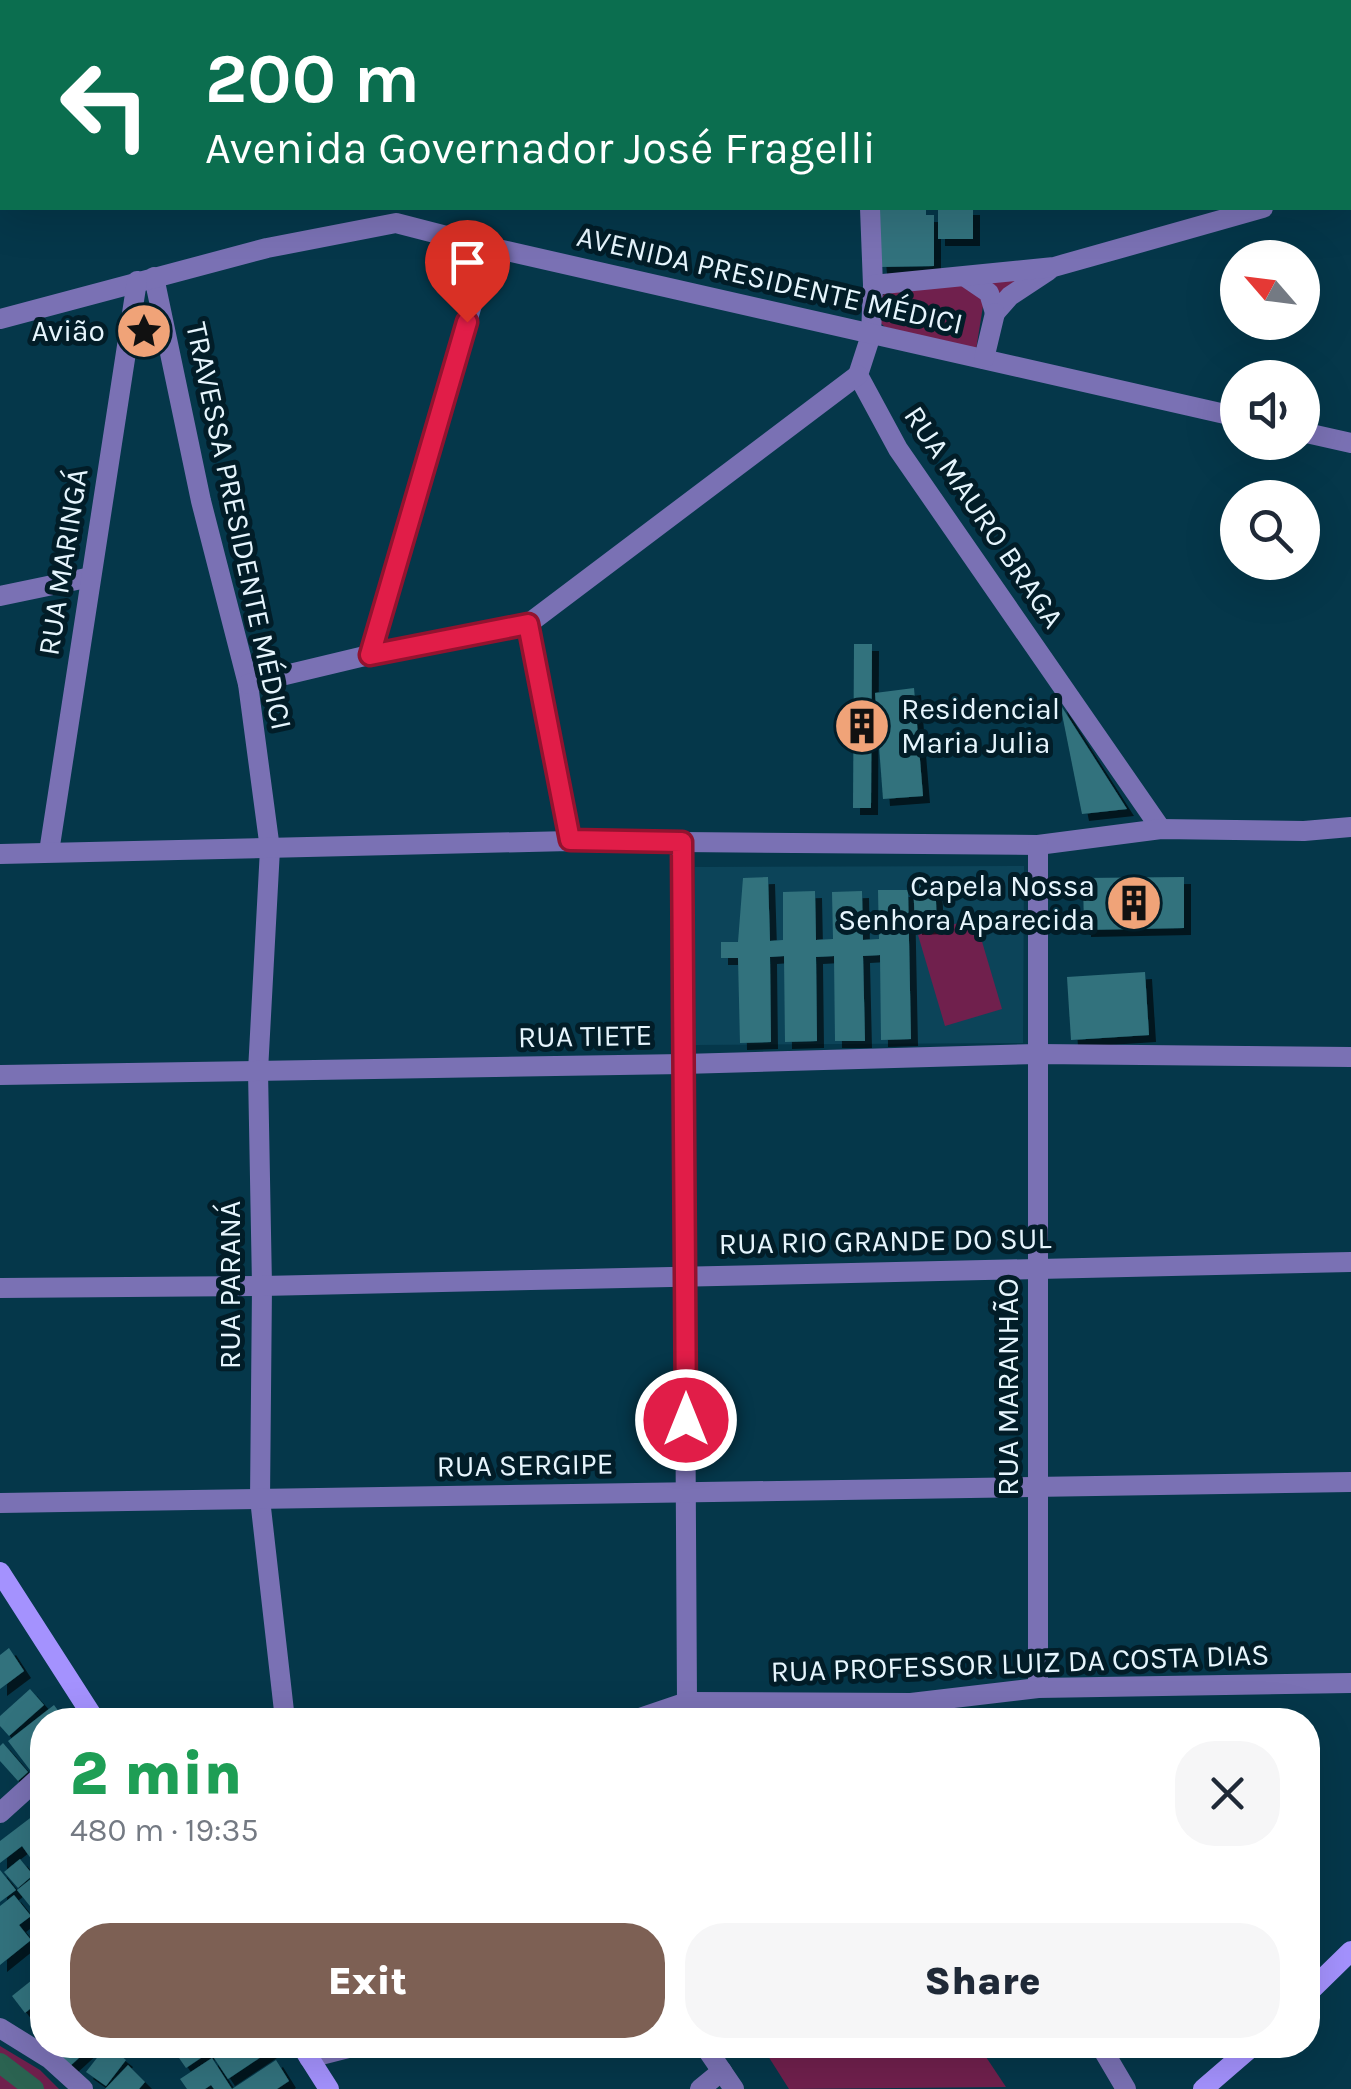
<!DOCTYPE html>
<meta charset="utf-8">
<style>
:root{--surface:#fff;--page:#f6f6f7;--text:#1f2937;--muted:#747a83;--accent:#7d6054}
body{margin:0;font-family:Karla,sans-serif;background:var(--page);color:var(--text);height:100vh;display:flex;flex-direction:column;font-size:38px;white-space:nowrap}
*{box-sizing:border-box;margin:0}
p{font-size:32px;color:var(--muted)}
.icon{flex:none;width:55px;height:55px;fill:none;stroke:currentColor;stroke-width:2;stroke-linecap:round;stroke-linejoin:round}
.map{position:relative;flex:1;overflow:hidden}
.details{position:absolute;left:30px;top:1708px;width:1290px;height:350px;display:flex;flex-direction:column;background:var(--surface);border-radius:40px;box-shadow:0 10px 40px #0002}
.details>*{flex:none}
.top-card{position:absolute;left:0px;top:0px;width:1352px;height:210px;box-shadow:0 10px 40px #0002;background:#0b6e4f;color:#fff;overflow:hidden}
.needle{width:65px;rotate:298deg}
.buttons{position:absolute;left:1220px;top:240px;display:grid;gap:20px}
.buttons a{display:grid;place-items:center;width:100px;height:100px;border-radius:50%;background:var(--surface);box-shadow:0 10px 40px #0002;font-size:50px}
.pin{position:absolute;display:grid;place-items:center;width:85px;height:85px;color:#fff;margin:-102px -42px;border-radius:50% 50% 50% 0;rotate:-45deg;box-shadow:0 0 10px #0007}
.pin .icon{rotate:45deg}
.me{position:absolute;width:110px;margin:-55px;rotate:0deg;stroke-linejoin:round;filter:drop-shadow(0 0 8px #0008)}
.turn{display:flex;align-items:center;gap:35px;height:210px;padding:0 40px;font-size:45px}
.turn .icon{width:130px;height:130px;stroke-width:2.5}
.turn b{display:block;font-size:70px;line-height:85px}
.round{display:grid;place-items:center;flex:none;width:105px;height:105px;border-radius:40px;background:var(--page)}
.headline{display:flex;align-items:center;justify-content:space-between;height:170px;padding:0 40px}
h1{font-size:60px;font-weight:800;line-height:75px;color:#1e9e55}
.cta{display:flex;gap:20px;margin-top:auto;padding:20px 40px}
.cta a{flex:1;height:115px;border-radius:40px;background:var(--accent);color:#fff;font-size:40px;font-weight:800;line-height:115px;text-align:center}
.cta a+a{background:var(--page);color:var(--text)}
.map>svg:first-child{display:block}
.built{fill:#0c4459}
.green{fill:#70204d}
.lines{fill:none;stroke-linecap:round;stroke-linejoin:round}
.canal{stroke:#2b6351;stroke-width:20}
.building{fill:#32727d;filter:url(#shadow)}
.minor{stroke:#7a71b4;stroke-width:20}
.tertiary{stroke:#7a71b4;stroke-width:20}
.secondary{stroke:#a492fe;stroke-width:20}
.route-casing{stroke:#92132f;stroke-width:25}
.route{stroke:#e11d48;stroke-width:18}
.labels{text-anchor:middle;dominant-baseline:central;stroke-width:10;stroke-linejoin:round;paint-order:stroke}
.street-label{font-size:30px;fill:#e6f5fd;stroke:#021d28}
.poi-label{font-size:30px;fill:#e6f5fd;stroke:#021d28;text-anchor:end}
</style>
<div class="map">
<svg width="1351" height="2089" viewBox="0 0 1351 2089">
<defs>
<filter id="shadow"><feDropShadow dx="7" dy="7" stdDeviation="0" flood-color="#0009"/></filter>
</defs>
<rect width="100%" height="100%" fill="#05374a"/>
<!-- built -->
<path class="built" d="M 1024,866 L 1023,1043 L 695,1045 L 695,867 Z"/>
<!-- green -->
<g class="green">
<path d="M 1027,277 L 983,306 L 976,350 L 885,327 L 876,319 L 879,298 L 887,292 Z"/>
<path d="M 975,918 L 1002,1009 L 945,1026 L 918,935 Z"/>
<path d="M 761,2045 L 978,2045 L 1006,2087 L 789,2089 Z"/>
<path d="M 0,2046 L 40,2070 L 59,2089 L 0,2089 Z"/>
</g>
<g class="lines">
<!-- canal -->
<path class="canal" d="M 0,2063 L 34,2089"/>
</g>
<!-- building -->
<g class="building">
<path d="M 875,208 L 926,208 L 926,215 L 934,215 L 934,266 L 880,267 Z"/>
<rect x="938" y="208" width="35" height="31"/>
<path d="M 854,644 L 872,644 L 871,808 L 853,808 Z"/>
<path d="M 914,688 L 923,796 L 883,799 L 875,693 Z"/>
<path d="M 1060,704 L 1127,809 L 1082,814 Z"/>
<path d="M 768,877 L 770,941 L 783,940 L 783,892 L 815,891 L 816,940 L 833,939 L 832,892 L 862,891 L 863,940 L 879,939 L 878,890 L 908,890 L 911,1039 L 881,1040 L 880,955 L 863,956 L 865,1041 L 835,1041 L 834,956 L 816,957 L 817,1041 L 785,1042 L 784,956 L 770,957 L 771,1042 L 740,1043 L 738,958 L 721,958 L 721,942 L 738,942 L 743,878 Z"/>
<path d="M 935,877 L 937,927 L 915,928 L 913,878 Z"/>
<path d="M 1184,877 L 1184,928 L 1084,930 L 1083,878 Z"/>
<path d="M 1145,972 L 1149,1035 L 1071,1040 L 1067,977 Z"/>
<path d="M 9,1648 L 24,1671 L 0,1689 L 0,1655 Z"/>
<path d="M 30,1689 L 44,1705 L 9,1736 L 0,1726 L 0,1716 Z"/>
<path d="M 54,1705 L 65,1720 L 42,1720 L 42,1760 L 30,1770 L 8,1741 Z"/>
<path d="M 3,1743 L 28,1772 L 18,1781 L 0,1761 L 0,1746 Z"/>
<path d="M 42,1809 L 42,1874 L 22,1846 L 0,1863 L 0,1841 Z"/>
<path d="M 20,1859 L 33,1875 L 18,1888 L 4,1872 Z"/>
<path d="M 0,1870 L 16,1890 L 0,1902 Z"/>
<path d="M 32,1878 L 42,1891 L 42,1904 L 34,1911 L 17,1890 Z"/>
<path d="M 14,1895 L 31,1916 L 19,1925 L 31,1940 L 0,1965 L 0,1906 Z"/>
<path d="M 42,1972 L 42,1999 L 25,2013 L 12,1996 Z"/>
<path d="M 62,2045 L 93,2045 L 69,2067 L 55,2051 Z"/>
<path d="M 107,2045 L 126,2060 L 106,2086 L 86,2072 Z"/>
<path d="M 170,2045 L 220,2045 L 186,2068 Z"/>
<path d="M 228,2045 L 279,2045 L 228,2079 L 212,2055 Z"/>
<path d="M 212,2058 L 232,2089 L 276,2060 L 289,2081 L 277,2089 L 214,2089 L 211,2085 L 205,2089 L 187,2089 L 180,2079 Z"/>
<path d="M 128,2065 L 145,2082 L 139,2089 L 105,2089 Z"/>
</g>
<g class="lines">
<!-- minor -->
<g class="minor">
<path d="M 288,0 L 289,2"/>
<path d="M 862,0 L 862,2"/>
<path d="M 1200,0 L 1200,2"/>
<path d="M 1350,180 L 1351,180"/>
<path d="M 870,208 L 873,285 L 871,335 L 858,375 L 898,449 L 1161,829"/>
<path d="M 154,277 L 201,501 L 248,684 L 270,849 L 258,1071 L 262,1286 L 260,1499 L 285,1720"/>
<path d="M 967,278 L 989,293 L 995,313 L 1010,296 L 1048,271"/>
<path d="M 873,285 L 1054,267 L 1263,208"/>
<path d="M 0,319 L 267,248 L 396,223 L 489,247 L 1238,417"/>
<path d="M 984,359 L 995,313"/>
<path d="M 1302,432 L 1351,443"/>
<path d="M 0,596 L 91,577"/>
<path d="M 528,624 L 570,841"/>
<path d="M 369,655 L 489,247"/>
<path d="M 248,684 L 369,655 L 528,624 L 858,375"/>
<path d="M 682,842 L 687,1702"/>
<path d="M 49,852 L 137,281"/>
<path d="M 0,854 L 570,841 L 1038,845 L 1161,829 L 1304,831 L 1351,827"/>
<path d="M 0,1075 L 683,1064 L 1038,1054 L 1351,1057"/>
<path d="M 0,1288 L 262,1286 L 1351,1262"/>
<path d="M 0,1503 L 1351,1482"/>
<path d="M 1038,1688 L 1038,845"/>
<path d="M 634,1720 L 687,1702 L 911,1703 L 1038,1688 L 1351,1683"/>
<path d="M 0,2028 L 50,2059 L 83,2089"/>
<path d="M 704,2045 L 734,2089"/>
<path d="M 1100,2045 L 1126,2089"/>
<path d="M 309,2058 L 360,2045"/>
<path d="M 700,2089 L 722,2071"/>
</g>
<!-- tertiary -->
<path class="tertiary" d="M 0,1813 L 42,1775"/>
<!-- secondary -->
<g class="secondary">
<path d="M 0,1572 L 95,1720"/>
<path d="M 1308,1993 L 1351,1951"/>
<path d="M 301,2045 L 329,2089"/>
<path d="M 1203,2089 L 1254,2045"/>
</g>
</g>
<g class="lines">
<!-- route casing -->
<g class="route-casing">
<path id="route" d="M 467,322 L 370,655 L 528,624 L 570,840 L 682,842 L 686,1420"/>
</g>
<!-- route -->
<use href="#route" class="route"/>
</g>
<!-- icons -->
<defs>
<g id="sight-disc" transform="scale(2.875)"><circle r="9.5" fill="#f0a378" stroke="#021d28"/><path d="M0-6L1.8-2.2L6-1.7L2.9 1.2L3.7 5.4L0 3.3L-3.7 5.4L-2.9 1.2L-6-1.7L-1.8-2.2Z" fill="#111"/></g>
<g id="building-disc" transform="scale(2.875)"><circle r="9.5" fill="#f0a378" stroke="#021d28"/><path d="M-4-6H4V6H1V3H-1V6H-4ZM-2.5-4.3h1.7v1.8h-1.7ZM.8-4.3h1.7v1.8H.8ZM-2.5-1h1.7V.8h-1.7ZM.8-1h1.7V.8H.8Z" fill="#111"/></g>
</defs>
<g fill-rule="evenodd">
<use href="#sight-disc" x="144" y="331"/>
<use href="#building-disc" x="862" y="726"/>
<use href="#building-disc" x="1134" y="903"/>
</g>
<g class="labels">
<!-- street labels -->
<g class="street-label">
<text transform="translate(770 280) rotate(13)">AVENIDA PRESIDENTE MÉDICI</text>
<text transform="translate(984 517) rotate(56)">RUA MAURO BRAGA</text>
<text transform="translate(239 526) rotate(78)">TRAVESSA PRESIDENTE MÉDICI</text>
<text transform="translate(63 562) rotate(-81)">RUA MARINGÁ</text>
<text transform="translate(585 1036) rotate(-1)">RUA TIETE</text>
<text transform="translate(885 1241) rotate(-1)">RUA RIO GRANDE DO SUL</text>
<text transform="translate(230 1285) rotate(-90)">RUA PARANÁ</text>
<text transform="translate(1008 1387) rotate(-90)">RUA MARANHÃO</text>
<text transform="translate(525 1465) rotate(-1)">RUA SERGIPE</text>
<text transform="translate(1020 1663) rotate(-2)">RUA PROFESSOR LUIZ DA COSTA DIAS</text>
</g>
<!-- poi labels -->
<g class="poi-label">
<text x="105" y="331">Avião</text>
<text x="901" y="709" text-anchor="start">Residencial<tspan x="901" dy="34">Maria Julia</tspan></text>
<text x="1095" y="886">Capela Nossa<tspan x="1095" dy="34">Senhora Aparecida</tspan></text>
</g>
</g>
</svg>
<div class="buttons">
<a><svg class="needle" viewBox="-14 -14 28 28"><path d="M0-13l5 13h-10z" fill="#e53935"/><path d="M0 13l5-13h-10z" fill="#747a83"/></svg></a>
<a><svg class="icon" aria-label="sound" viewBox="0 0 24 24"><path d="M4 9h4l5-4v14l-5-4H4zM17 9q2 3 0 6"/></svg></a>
<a><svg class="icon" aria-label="search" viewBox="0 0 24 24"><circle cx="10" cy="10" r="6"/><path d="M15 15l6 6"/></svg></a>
</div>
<div class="pin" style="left:467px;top:322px;background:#d93025"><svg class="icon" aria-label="arrive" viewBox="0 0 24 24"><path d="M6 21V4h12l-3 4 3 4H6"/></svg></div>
<svg class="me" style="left:686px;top:1420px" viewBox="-20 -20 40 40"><circle r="17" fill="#e11d48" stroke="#fff" stroke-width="3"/><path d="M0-11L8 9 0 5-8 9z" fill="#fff"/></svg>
<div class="top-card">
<div class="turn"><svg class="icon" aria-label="left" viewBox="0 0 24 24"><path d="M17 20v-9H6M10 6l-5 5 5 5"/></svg><div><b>200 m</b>Avenida Governador José Fragelli</div></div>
</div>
<section class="details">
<div class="headline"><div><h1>2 min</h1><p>480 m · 19:35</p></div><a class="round"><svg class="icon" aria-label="close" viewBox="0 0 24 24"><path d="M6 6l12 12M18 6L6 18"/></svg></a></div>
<div class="cta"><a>Exit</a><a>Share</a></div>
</section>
</div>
